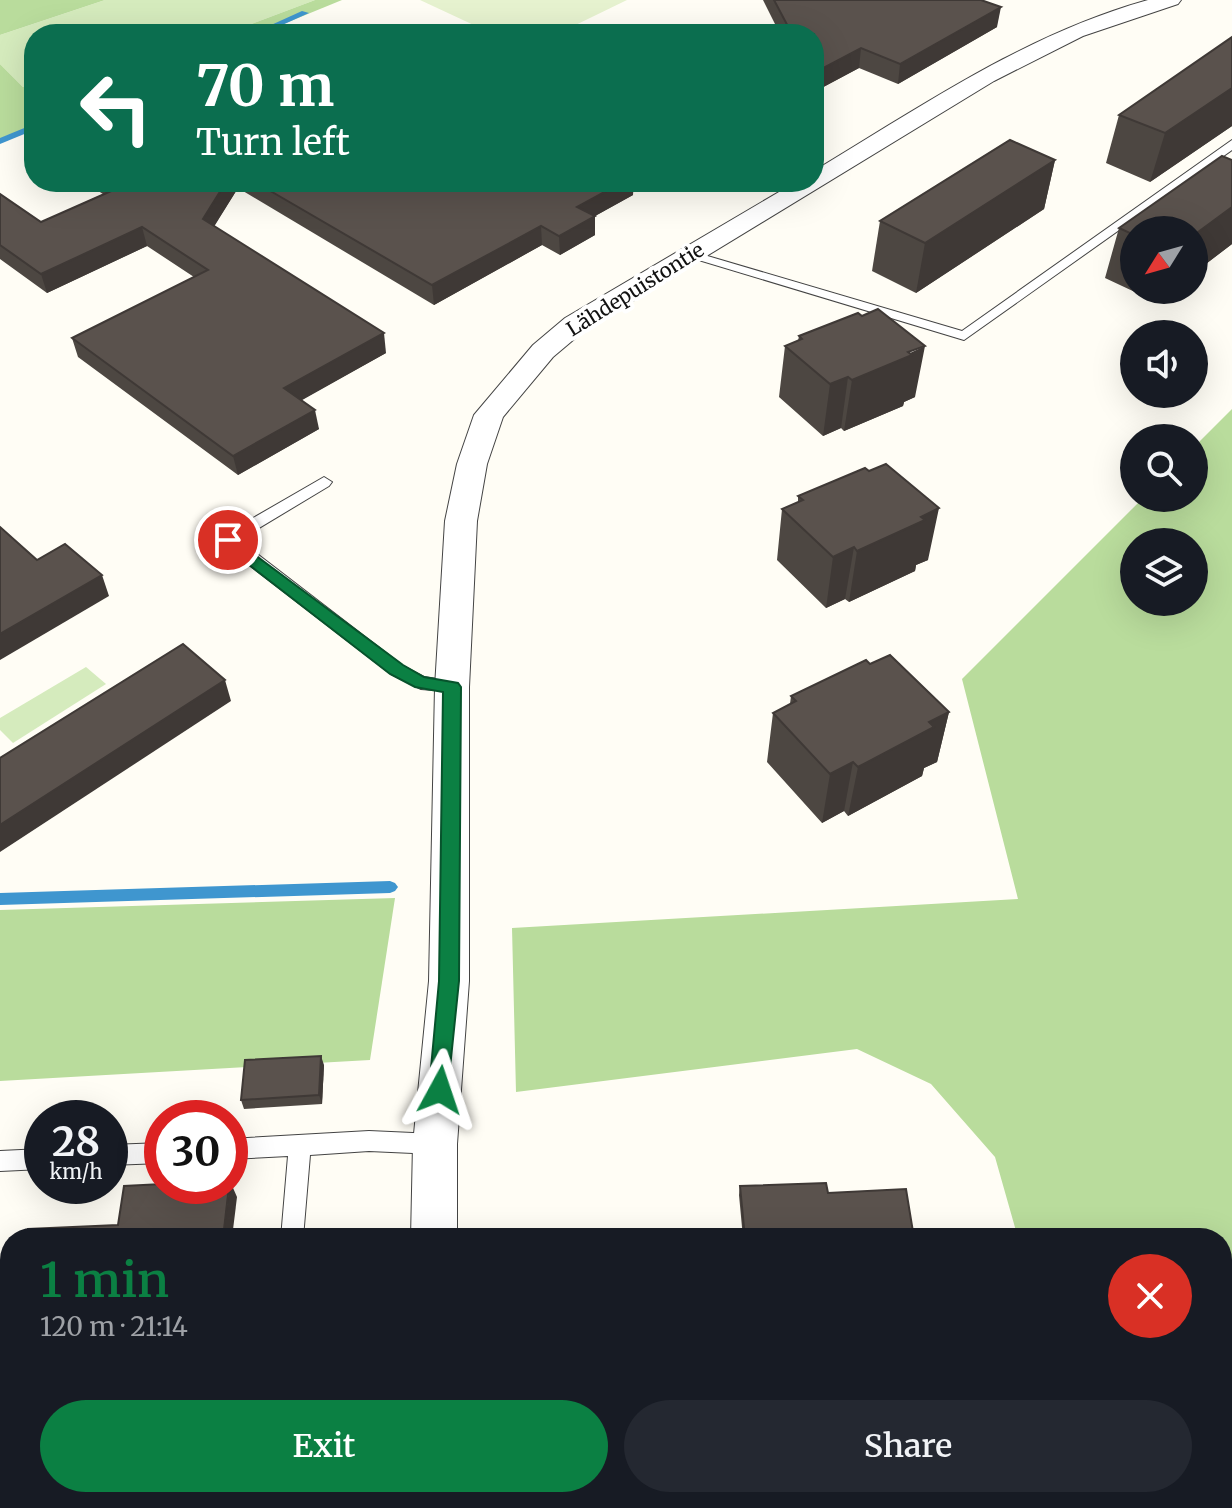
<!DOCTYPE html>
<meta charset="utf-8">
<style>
:root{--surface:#171b24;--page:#242831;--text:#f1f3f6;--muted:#9ea1a6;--accent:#0b8043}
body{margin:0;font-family:Merriweather,serif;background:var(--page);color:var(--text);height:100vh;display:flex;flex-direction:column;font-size:30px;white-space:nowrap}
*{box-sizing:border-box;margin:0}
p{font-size:26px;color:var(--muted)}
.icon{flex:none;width:44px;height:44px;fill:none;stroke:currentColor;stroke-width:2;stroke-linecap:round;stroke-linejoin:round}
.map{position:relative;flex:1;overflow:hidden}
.panel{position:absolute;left:0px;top:1228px;width:1232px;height:280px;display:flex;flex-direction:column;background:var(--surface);border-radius:32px 32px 0 0;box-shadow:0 8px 32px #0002}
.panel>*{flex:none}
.top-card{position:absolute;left:24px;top:24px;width:800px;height:168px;border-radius:32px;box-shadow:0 8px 32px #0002;background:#0b6e4f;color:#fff;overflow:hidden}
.needle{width:52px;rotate:233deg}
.fabs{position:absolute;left:1120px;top:216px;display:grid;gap:16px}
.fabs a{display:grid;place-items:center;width:88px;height:88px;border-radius:50%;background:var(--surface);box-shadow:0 8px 32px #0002;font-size:40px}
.speed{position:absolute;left:24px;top:1100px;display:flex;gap:16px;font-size:40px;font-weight:700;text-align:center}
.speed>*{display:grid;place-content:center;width:104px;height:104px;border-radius:50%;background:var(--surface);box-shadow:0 8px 32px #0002;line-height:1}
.speed small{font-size:20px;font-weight:400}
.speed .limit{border:12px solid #d22;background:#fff;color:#111}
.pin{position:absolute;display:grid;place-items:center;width:68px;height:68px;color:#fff;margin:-34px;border:4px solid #fff;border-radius:50%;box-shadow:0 2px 8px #0007}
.me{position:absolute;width:88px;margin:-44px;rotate:5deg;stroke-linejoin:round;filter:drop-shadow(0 0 6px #0008)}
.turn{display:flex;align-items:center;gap:28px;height:168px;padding:0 40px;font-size:36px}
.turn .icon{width:104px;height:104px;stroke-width:2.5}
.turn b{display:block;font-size:56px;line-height:68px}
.round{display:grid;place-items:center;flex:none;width:84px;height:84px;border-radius:42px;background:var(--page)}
.headline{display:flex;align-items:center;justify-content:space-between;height:136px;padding:0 40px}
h1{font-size:48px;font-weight:600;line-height:60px;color:var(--accent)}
.button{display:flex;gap:16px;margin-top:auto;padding:16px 40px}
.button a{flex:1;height:92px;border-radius:48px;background:var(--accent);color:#fff;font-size:32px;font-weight:600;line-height:92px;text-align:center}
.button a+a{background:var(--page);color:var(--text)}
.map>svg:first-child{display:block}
.green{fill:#d5ebbd}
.forest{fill:#b9dc9c;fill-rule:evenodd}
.pitch{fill:#e6f2cf}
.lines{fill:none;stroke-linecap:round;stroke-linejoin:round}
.stream{fill:#3f96cf;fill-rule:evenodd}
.lane-casing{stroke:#444;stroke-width:2}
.street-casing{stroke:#444;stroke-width:2}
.lane{fill:#fff;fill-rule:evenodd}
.street{fill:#fff;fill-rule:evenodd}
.wall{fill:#4d4742}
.shaded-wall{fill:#3f3936}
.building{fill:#5a524d;stroke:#3f3936;stroke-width:2}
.route{fill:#0b8043;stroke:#07532c;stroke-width:2}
.labels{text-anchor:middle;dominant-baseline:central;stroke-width:8;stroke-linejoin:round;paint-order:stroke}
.street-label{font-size:20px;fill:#111;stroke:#fff}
</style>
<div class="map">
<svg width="1232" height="1508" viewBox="0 0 1232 1508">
<rect width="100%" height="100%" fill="#fffdf5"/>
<!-- green -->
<g class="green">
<path d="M 105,0 L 315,0 L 225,34 L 34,34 L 34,87 L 23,87 L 0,64 L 0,35 Z"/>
<path d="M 86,667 L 106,684 L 13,743 L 0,730 L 0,718 Z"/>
<path d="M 1222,1482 L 1232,1490 L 1232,1508 L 1098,1508 L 1095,1498 L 1222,1498 Z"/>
<path d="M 265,1498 L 324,1498 L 323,1508 L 262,1508 Z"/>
</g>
<!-- forest -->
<g class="forest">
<path d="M 0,0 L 105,0 L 0,35 Z"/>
<path d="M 315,0 L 342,0 L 259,34 L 225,34 Z"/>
<path d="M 0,64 L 23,87 L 34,87 L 34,126 L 0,140 Z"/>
<path d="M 1232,409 L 1232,1490 L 1222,1482 L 1222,1238 L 1018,1238 L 995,1157 L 931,1084 L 857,1049 L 516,1092 L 512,928 L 1018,899 L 962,679 L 1143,498 L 1194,498 L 1194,447 ZM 1194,542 L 1194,602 L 1134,602 L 1134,542 Z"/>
<path d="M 395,898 L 370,1060 L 0,1081 L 0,910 Z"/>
</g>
<!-- pitch -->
<path class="pitch" d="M 420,0 L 627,0 L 557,34 L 493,34 Z"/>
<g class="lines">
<!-- stream -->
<g class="stream">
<path d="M 302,11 L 309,13 L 262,34 L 251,34 Z"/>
<path d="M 34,124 L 34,130 L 0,144 L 0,138 Z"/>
<path d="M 390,881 L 395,883 L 398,887 L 395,891 L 390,893 L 0,905 L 0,893 Z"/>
</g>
<!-- lane casing -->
<g class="lane-casing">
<g id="lane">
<path d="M 1232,140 L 1232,150 L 964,340 L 682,255 L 694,252 L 962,331 Z"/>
<path d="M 324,477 L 332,482 L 329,486 L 239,540 L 403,666 L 424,677 L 458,682 L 461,687 L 458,692 L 421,689 L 391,674 L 222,544 L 220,540 L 222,536 Z"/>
<path d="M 369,1131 L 435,1134 L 443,1137 L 446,1144 L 443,1151 L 435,1154 L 369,1151 L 310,1155 L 303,1238 L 281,1238 L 288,1156 L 230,1159 L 230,1139 Z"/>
<path d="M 162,1143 L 162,1163 L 110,1165 L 110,1145 Z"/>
<path d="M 42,1149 L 42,1169 L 0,1171 L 0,1151 Z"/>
</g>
</g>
<!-- street casing -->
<g class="street-casing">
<g id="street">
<path d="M 1148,0 L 1181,0 L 1178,4 L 1083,36 L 994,81 L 585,330 L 553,357 L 503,417 L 487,464 L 477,521 L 469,687 L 469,981 L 457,1144 L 457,1238 L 411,1238 L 413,1144 L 429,981 L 435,687 L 445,521 L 457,464 L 474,415 L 533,345 L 565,318 L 796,182 L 814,182 L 814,171 C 922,106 1026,34 1148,0 Z"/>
<path d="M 360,1498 L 410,1498 L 411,1508 L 359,1508 Z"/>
<path d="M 435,1498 L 485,1498 L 486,1508 L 434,1508 Z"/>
</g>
</g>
<!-- lane -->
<use href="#lane" class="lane"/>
<!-- street -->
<use href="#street" class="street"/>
</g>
<!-- wall -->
<g class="wall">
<path d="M 763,0 L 981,0 L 997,27 L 898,84 L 859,68 L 814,92 L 814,34 L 780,34 Z"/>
<path d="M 1232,37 L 1232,126 L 1150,182 L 1106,163 L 1119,115 Z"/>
<path d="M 1055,160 L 1044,209 L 916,293 L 872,271 L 880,221 Z"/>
<path d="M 1232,160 L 1232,244 L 1194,273 L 1194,230 L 1134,230 L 1134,290 L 1171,290 L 1166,294 L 1162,292 L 1152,300 L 1105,278 L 1119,228 Z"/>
<path d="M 84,182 L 529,182 L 542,189 L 633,195 L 595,216 L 595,235 L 560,255 L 542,245 L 434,305 L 238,188 L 214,226 L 386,353 L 301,400 L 319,429 L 238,475 L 78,357 L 72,338 L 194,277 L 147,246 L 47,293 L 0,259 L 0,194 L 41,222 L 103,194 Z"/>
<path d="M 799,336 L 915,397 L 904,402 L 903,406 L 844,431 L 841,428 L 823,436 L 779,397 L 785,346 L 798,341 Z"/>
<path d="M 798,496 L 928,560 L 916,565 L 915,571 L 849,602 L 845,599 L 826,608 L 777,560 L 782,509 L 798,502 Z"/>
<path d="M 870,664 L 949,712 L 937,762 L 924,768 L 922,776 L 848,816 L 844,811 L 822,823 L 767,762 L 773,713 L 790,704 L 791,696 Z"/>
<path d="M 324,1065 L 322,1104 L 244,1109 L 241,1100 Z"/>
<path d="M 740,1186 L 828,1193 L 914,1238 L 743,1238 L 739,1195 Z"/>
<path d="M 10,1316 L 10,1498 L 125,1498 L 0,1504 L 0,1364 Z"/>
<path d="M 769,1498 L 959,1498 L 956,1503 L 920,1505 L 921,1508 L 770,1508 Z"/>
</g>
<!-- shaded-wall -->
<g class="shaded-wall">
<path d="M 1001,7 L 997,27 L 898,84 L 900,64 Z"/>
<path d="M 861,48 L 859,68 L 814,92 L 814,73 Z"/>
<path d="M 1232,88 L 1232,126 L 1150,182 L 1165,133 Z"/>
<path d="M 1055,160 L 1044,209 L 916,293 L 925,243 Z"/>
<path d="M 226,182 L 236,182 L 238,188 L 207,238 L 203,219 Z"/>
<path d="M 623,182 L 634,182 L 633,195 L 577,226 L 577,207 Z"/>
<path d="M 1232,207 L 1232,244 L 1194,273 L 1194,235 Z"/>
<path d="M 595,216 L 595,235 L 560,255 L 559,236 Z"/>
<path d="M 541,226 L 542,245 L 434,305 L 432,285 Z"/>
<path d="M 142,227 L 147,246 L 47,293 L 41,274 Z"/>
<path d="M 1155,290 L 1163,290 L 1152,300 Z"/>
<path d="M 384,333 L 386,353 L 288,408 L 284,388 Z"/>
<path d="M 925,346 L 915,397 L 904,402 L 903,406 L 844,431 L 852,380 Z"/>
<path d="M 848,377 L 841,428 L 823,436 L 830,384 Z"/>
<path d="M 315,410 L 319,429 L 238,475 L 233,456 Z"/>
<path d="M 939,508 L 928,560 L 916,565 L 915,571 L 849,602 L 857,551 L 921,517 Z"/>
<path d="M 854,547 L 845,599 L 826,608 L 833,557 Z"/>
<path d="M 102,575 L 109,596 L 0,660 L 0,634 Z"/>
<path d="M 225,680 L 231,701 L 0,852 L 0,825 Z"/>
<path d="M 949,712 L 937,762 L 924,768 L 922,776 L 848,816 L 858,767 L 929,722 Z"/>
<path d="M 853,762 L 844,811 L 822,823 L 830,774 Z"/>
<path d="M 321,1056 L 324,1065 L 322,1104 L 319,1095 Z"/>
<path d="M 230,1181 L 237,1197 L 232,1238 L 223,1238 Z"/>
</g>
<!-- building -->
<g class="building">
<path d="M 774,0 L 981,0 L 1001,7 L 900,64 L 861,48 L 814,73 L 814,34 L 792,34 Z"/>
<path d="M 1232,37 L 1232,88 L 1165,133 L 1119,115 Z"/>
<path d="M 1010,140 L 1055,160 L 925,243 L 880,221 Z"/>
<path d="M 1222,156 L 1232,160 L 1232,207 L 1194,235 L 1194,230 L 1134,230 L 1134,235 L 1119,228 Z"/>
<path d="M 109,182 L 226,182 L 203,219 L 384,333 L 284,388 L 315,410 L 233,456 L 72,338 L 208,270 L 142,227 L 41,274 L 0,245 L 0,194 L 41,222 L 118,188 Z"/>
<path d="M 255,182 L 529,182 L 542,189 L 554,182 L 623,182 L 577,207 L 595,216 L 559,236 L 541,226 L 432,285 Z"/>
<path d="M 878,309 L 925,346 L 908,352 L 912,355 L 852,380 L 848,377 L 830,384 L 785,346 L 802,339 L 799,336 L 858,313 L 862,316 Z"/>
<path d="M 886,464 L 939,508 L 921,517 L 925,520 L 857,551 L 854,547 L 833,557 L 782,509 L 803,500 L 798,496 L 865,468 L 869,471 Z"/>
<path d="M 0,527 L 37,560 L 65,544 L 102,575 L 0,634 Z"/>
<path d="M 183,644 L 225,680 L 0,825 L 0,758 Z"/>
<path d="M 890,655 L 949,712 L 929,722 L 934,727 L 858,767 L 853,762 L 830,774 L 773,713 L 796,701 L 791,696 L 866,660 L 870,664 Z"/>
<path d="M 321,1056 L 319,1095 L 241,1100 L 245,1060 Z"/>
<path d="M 826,1183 L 828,1193 L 906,1189 L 914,1238 L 745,1238 L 740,1186 Z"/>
<path d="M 162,1184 L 162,1186 L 229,1186 L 223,1238 L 26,1238 L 28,1229 L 118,1225 L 124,1186 Z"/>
<path d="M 10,1316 L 10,1491 L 0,1492 L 0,1364 Z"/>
<path d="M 772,1498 L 934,1498 L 920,1499 L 921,1508 L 773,1508 Z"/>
</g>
<!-- route -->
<path class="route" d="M 228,535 L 403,665 L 424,677 L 458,683 L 461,687 L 459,981 L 447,1097 L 440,1099 L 432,1097 L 429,1090 L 439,981 L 443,692 L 415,687 L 390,674 L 222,544 L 222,536 Z"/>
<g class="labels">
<!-- street labels -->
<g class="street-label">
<text transform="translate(635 289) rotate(-32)">Lähdepuistontie</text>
</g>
</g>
</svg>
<div class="fabs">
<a><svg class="needle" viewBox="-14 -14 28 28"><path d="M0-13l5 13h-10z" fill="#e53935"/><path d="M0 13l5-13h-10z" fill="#9ea1a6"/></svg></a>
<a><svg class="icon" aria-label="sound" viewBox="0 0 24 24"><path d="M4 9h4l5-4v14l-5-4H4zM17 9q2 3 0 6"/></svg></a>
<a><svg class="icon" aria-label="search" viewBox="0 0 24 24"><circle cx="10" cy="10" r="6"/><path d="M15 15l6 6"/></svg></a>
<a><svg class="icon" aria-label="layers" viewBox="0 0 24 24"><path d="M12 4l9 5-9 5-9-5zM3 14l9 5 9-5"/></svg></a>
</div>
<div class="speed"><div>28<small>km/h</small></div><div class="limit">30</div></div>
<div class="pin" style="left:228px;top:540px;background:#d93025"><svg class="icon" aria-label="arrive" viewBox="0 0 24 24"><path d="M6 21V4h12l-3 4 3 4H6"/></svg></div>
<svg class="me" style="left:440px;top:1090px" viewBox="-20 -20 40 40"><path d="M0-17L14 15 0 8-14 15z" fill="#0b8043" stroke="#fff" stroke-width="4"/></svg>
<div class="top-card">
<div class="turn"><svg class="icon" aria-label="left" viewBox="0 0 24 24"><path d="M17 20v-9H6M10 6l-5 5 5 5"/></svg><div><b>70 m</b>Turn left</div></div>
</div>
<section class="panel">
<div class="headline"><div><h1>1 min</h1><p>120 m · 21:14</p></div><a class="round" style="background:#d93025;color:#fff"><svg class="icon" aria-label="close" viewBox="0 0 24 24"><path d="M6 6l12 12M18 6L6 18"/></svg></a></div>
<div class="button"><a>Exit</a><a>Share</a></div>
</section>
</div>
